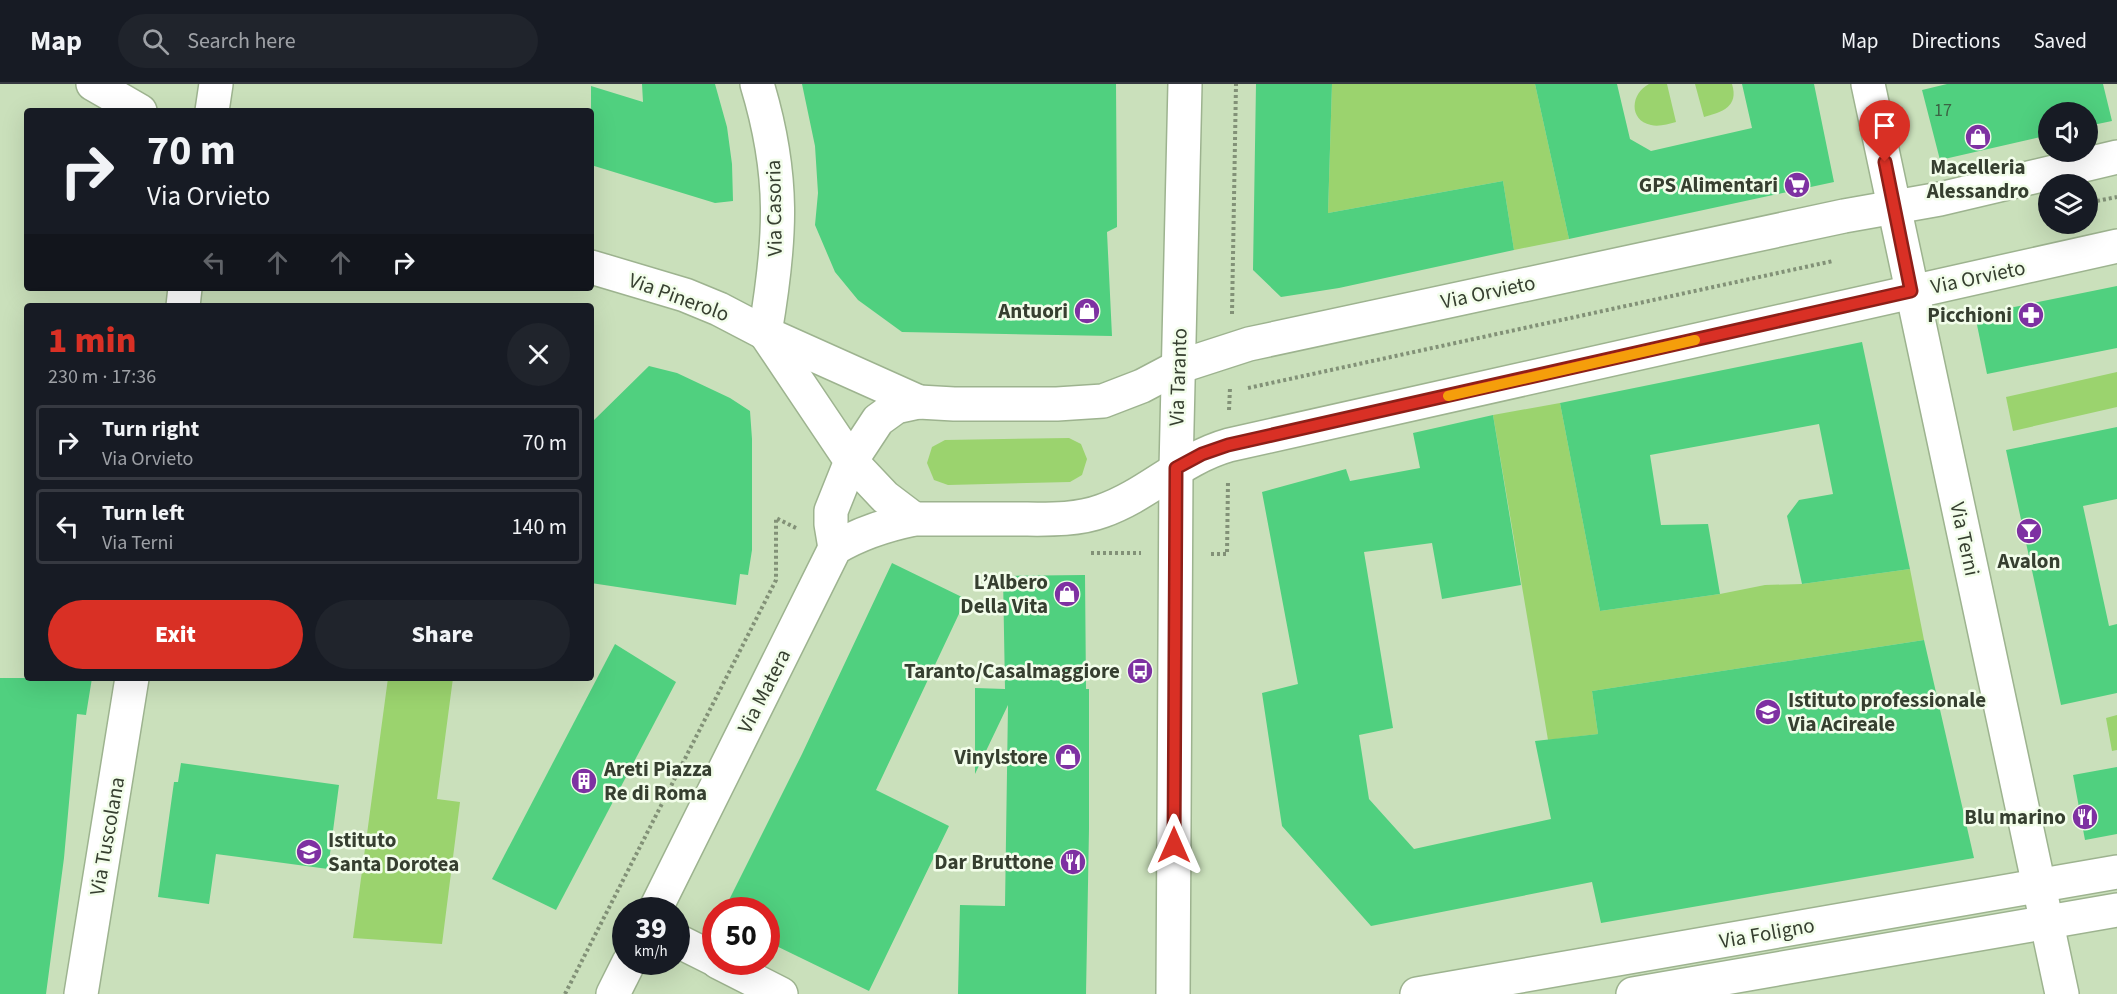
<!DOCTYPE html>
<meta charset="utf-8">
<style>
:root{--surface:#171b24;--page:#20242c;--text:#f1f3f6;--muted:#9ea1a6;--line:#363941;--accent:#d93025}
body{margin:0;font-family:"Source Sans 3",sans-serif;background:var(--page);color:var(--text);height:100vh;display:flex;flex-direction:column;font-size:22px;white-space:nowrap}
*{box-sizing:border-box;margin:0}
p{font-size:20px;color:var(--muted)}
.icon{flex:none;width:33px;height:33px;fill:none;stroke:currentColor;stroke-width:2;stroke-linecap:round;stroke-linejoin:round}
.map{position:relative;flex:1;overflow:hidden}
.sheet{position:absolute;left:24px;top:219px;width:570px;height:378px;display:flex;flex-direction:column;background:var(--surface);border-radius:6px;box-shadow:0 6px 24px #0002}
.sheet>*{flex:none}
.guide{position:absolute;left:24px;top:24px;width:570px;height:183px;border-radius:6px;box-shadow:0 6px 24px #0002;background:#171b24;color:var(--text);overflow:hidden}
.controls{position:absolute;left:2038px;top:18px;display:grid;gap:12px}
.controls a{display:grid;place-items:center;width:60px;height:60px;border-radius:50%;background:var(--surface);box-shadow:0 6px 24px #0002;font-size:30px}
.speed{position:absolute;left:612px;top:813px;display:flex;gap:12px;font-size:30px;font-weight:700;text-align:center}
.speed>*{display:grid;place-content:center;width:78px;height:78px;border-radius:50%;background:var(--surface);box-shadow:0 6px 24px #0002;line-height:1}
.speed small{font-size:15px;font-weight:400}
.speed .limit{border:9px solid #d22;background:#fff;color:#111}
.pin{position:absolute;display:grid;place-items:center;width:51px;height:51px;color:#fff;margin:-62px -26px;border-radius:50% 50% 50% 0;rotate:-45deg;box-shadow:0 0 6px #0007}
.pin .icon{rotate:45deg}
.me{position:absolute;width:66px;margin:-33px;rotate:0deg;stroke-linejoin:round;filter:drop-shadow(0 0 4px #0008)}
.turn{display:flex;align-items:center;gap:21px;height:126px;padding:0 24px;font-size:27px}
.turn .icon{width:78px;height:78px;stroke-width:2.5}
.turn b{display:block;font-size:42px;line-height:51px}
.lanes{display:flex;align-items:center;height:57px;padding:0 24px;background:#0003;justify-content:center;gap:30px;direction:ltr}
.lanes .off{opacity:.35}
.round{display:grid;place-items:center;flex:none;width:63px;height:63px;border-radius:32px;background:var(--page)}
.head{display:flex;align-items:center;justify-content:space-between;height:102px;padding:0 24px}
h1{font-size:36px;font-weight:800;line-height:45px;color:var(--accent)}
.button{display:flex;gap:12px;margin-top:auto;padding:12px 24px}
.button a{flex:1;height:69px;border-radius:36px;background:var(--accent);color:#fff;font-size:24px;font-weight:800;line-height:69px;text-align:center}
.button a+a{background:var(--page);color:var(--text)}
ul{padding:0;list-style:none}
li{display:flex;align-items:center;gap:18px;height:75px;margin:0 12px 9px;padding:0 12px;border:3px solid var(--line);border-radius:6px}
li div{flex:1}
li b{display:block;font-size:22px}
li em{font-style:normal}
header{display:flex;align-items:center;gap:36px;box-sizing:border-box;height:84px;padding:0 30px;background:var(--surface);border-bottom:2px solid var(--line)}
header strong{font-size:28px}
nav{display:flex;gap:33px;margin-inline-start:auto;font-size:21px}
.search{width:420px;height:54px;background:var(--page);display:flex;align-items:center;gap:15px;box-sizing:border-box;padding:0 21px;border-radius:33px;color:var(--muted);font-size:22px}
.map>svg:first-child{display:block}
.green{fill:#9bd36e}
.building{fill:#50d07f}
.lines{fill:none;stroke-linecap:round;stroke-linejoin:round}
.minor-casing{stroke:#9db38f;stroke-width:36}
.major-casing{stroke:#9db38f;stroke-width:36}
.path{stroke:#829177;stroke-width:4;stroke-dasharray:3 3;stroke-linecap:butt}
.minor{stroke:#fff;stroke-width:33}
.major{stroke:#fff;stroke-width:33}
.route-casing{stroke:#8d1f18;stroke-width:15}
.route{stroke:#d93025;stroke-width:10}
.slow{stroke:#f59e0b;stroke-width:10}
.labels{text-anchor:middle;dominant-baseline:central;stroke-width:5;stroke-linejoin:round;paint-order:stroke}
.number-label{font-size:18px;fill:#3c6344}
.poi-label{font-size:21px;font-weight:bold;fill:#363f30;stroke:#f2fdea;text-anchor:end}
.street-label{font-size:21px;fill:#363f30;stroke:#f2fdea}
</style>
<header>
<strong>Map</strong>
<div class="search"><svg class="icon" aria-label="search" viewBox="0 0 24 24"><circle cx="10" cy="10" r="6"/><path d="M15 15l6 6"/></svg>Search here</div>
<nav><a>Map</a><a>Directions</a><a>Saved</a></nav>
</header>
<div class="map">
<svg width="2117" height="910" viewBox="0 0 2117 910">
<rect width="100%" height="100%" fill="#cae0bb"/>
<!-- green -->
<g class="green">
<path d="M 1332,0 L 1535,0 L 1569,155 L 1514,166 L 1503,97 L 1328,129 Z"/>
<path d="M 1649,0 L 1667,0 L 1676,38 C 1668,40 1659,43 1651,41 C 1628,36 1631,9 1649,0 Z"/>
<path d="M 1695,0 L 1732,0 C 1739,23 1722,28 1704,33 Z"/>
<path d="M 2117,288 L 2117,323 L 2013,347 L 2006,313 Z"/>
<path d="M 1560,319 L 1600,527 L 1720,510 L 1765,501 L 1802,500 L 1910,485 L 1924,556 L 1592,607 L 1598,650 L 1548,656 L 1493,331 Z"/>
<path d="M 1069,354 L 1081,360 L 1087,375 L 1082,391 L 1070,398 L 948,401 L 934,396 L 927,379 L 932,363 L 945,356 Z"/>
<path d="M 388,594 L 453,594 L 437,715 L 460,718 L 442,860 L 353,854 Z"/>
<path d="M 2117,631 L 2117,666 L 2112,667 L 2106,634 Z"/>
</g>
<!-- building -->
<g class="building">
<path d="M 642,0 L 715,0 L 727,43 L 732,80 L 733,117 L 715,119 L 591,81 L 591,2 L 643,18 Z"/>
<path d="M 802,0 L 1116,0 L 1117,143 L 1107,148 L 1112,252 L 902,248 L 858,216 L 835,188 L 815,141 L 818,109 L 815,62 Z"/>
<path d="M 1256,0 L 1332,0 L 1328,129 L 1503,97 L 1514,166 L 1339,204 L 1281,213 L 1253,186 Z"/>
<path d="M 1535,0 L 1617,0 L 1630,55 L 1651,67 L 1752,44 L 1742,0 L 1814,0 L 1834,98 L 1569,155 Z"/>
<path d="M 1947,0 L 2103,0 L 2112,37 L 2088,42 L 2088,28 L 2049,28 L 2049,51 L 1940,76 L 1922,6 Z"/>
<path d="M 2117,202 L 2117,264 L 1987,290 L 1975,231 Z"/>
<path d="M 1862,258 L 1910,485 L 1802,500 L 1787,432 L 1799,416 L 1833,410 L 1819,340 L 1650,371 L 1661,441 L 1708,440 L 1720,510 L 1600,527 L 1560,319 Z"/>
<path d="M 649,282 L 677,289 L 730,314 L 750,327 L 752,355 L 752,466 L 748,491 L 740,490 L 736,521 L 591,499 L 591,339 Z"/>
<path d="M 1493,331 L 1521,501 L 1442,515 L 1432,459 L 1364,468 L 1393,644 L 1359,651 L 1369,715 L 1414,765 L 1551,735 L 1535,657 L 1598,650 L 1592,607 L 1924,556 L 1974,774 L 1601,839 L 1592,798 L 1371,842 L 1282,742 L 1262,609 L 1298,600 L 1262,408 L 1346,385 L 1350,397 L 1420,384 L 1413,349 Z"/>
<path d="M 2117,343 L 2117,415 L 2083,422 L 2109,542 L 2117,540 L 2117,609 L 2061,621 L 2006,366 Z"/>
<path d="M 892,479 L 966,515 L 876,706 L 949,742 L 869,907 L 766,857 L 766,826 L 724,826 L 802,670 Z"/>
<path d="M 1085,491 L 1086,605 L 1089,605 L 1089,745 L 1086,910 L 958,910 L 960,821 L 1005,822 L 1008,621 L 975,690 L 975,604 L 1005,605 L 1003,492 Z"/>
<path d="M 615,560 L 676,598 L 556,826 L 492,795 Z"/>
<path d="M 0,594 L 92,594 L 86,631 L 77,630 L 64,774 L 46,910 L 0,910 Z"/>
<path d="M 181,679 L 339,701 L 328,785 L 216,770 L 209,820 L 158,813 L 174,698 L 178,698 Z"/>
<path d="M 2117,683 L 2117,750 L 2085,756 L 2073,691 Z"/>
</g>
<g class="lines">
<!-- minor casing -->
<g class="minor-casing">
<g id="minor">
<path d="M 93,0 L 140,27"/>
<path d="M 757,0 C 785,92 781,155 765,249"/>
<path d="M 1868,0 L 2062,910"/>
<path d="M 212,27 L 216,0"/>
<path d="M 591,183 L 685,211 L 719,225 L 765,249 L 919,318"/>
<path d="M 183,222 L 185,204"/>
<path d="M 765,249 L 851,377 L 831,427 L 831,440 L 835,464"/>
<path d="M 914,435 L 885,413 L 851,377 L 878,336 L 896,323 L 919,318 L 954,320 L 1057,320 L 1103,317 L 1142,302 L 1178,283 L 1249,260 L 1844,132 L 1940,115 L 2117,73"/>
<path d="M 655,826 L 835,464 C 860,449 885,441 914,435 C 947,435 981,435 1015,435 C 1044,435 1075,437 1102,427 C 1148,411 1180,375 1229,361 L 2117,162"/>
<path d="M 676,856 L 716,876"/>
<path d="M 718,878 L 781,910"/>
<path d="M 81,910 L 132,594"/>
<path d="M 613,910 L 629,878"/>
<path d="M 1417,910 L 2117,788"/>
<path d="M 1633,910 L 2117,826"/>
</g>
</g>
<!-- major casing -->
<g class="major-casing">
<path id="major" d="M 1173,910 L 1176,385 L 1185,0"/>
</g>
<!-- path -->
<g class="path">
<path d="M 2097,117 L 2117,113"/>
<path d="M 1232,230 L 1236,0"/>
<path d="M 1248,304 L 1833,177"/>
<path d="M 1229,326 L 1230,304"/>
<path d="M 1091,469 L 1141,469"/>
<path d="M 1211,470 L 1227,470 L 1228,397"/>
<path d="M 565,910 L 776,496 L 776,434 L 796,444"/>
</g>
<!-- minor -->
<use href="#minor" class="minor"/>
<!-- major -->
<use href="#major" class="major"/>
</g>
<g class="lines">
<!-- route casing -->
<g class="route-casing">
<path id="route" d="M 1174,761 L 1176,384 L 1202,370 L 1228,361 L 1911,207 L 1885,78"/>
</g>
<!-- route -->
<use href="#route" class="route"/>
<!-- slow -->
<path class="slow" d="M 1448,312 L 1695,256"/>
</g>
<!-- icons -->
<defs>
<g id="shop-disc" transform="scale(1.35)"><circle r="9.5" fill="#7e31a2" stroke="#f2fdea"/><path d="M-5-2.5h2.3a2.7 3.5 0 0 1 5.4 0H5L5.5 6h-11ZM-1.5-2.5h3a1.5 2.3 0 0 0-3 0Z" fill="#fff"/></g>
<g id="supermarket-disc" transform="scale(1.35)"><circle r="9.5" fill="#7e31a2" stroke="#f2fdea"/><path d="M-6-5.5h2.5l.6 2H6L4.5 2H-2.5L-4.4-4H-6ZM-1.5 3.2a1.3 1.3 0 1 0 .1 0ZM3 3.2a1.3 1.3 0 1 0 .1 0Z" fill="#fff"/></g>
<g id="pharmacy-disc" transform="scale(1.35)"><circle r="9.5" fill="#7e31a2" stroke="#f2fdea"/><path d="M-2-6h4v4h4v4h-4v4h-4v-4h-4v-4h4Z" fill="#fff"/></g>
<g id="bar-disc" transform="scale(1.35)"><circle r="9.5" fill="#7e31a2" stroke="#f2fdea"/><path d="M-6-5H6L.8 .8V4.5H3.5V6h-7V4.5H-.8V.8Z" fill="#fff"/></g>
<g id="bus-disc" transform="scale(1.35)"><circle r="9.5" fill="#7e31a2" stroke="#f2fdea"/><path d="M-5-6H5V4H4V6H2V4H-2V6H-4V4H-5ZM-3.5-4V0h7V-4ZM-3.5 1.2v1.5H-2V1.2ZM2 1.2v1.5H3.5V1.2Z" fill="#fff"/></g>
<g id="school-disc" transform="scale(1.35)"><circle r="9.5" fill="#7e31a2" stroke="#f2fdea"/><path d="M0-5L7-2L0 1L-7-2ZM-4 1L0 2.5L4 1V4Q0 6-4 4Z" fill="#fff"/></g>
<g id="building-disc" transform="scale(1.35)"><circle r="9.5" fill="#7e31a2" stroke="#f2fdea"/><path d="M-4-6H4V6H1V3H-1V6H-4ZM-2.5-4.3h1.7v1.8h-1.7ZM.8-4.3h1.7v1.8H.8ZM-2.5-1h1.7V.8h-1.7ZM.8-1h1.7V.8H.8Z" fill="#fff"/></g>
<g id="restaurant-disc" transform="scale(1.35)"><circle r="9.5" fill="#7e31a2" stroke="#f2fdea"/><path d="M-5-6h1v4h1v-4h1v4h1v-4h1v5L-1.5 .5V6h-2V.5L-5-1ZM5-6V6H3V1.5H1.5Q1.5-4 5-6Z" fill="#fff"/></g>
</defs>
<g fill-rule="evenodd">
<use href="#shop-disc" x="1978" y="53"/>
<use href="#supermarket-disc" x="1797" y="101"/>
<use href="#shop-disc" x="1087" y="227"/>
<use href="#pharmacy-disc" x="2031" y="231"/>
<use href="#bar-disc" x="2029" y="447"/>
<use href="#shop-disc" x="1067" y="510"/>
<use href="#bus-disc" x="1140" y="587"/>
<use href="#school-disc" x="1768" y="628"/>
<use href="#shop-disc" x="1068" y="673"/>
<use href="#building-disc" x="584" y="697"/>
<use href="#restaurant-disc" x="2085" y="733"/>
<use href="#school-disc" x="309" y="768"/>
<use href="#restaurant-disc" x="1073" y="778"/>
</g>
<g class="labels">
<!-- number labels -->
<g class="number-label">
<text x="1943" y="26">17</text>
</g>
<!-- poi labels -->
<g class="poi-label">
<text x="1978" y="83" text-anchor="middle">Macelleria<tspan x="1978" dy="24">Alessandro</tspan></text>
<text x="1778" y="101">GPS Alimentari</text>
<text x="1068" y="227">Antuori</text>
<text x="2012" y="231">Picchioni</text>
<text x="2029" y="477" text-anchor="middle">Avalon</text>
<text x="1048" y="498">L’Albero<tspan x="1048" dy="24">Della Vita</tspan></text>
<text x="1120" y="587">Taranto/Casalmaggiore</text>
<text x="1788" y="616" text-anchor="start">Istituto professionale<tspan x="1788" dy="24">Via Acireale</tspan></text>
<text x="1048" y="673">Vinylstore</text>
<text x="604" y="685" text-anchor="start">Areti Piazza<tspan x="604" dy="24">Re di Roma</tspan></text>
<text x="2066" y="733">Blu marino</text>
<text x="328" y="756" text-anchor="start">Istituto<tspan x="328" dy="24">Santa Dorotea</tspan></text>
<text x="1054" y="778">Dar Bruttone</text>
</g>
<!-- street labels -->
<g class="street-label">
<text transform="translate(774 124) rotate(-91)">Via Casoria</text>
<text transform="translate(1978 193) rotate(-12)">Via Orvieto</text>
<text transform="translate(1488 208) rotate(-12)">Via Orvieto</text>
<text transform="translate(679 213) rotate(20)">Via Pinerolo</text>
<text transform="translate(1178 293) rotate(-88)">Via Taranto</text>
<text transform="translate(1965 455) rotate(78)">Via Terni</text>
<text transform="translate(764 607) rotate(-63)">Via Matera</text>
<text transform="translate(107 752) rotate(-80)">Via Tuscolana</text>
<text transform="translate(1767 849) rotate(-10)">Via Foligno</text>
</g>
</g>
</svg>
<div class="controls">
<a><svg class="icon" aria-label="sound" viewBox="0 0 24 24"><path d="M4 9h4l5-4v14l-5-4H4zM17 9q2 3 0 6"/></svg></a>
<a><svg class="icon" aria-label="layers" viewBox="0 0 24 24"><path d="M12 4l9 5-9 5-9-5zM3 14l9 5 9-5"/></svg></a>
</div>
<div class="speed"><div>39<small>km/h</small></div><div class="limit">50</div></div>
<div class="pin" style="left:1885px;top:78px;background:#d93025"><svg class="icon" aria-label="arrive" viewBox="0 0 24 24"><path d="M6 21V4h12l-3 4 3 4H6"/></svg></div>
<svg class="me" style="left:1174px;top:761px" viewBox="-20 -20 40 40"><path d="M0-17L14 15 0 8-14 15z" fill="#d93025" stroke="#fff" stroke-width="4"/></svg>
<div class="guide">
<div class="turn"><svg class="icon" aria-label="right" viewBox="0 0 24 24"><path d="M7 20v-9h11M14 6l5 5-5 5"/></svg><div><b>70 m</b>Via Orvieto</div></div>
<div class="lanes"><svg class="icon off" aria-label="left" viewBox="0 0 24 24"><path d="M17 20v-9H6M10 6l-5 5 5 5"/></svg><svg class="icon off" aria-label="ahead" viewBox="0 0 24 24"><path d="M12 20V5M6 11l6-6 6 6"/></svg><svg class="icon off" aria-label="ahead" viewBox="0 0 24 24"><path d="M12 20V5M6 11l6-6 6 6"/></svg><svg class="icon" aria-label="right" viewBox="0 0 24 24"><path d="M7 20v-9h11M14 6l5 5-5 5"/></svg></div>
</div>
<section class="sheet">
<div class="head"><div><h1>1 min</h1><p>230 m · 17:36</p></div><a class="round"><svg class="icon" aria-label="close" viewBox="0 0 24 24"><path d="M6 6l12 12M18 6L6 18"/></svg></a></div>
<ul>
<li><svg class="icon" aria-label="right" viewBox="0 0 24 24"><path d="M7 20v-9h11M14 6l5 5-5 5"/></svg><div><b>Turn right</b><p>Via Orvieto</p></div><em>70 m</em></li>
<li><svg class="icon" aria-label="left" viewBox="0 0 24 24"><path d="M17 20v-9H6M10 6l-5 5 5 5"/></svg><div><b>Turn left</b><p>Via Terni</p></div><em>140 m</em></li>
</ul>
<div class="button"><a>Exit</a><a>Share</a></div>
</section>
</div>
